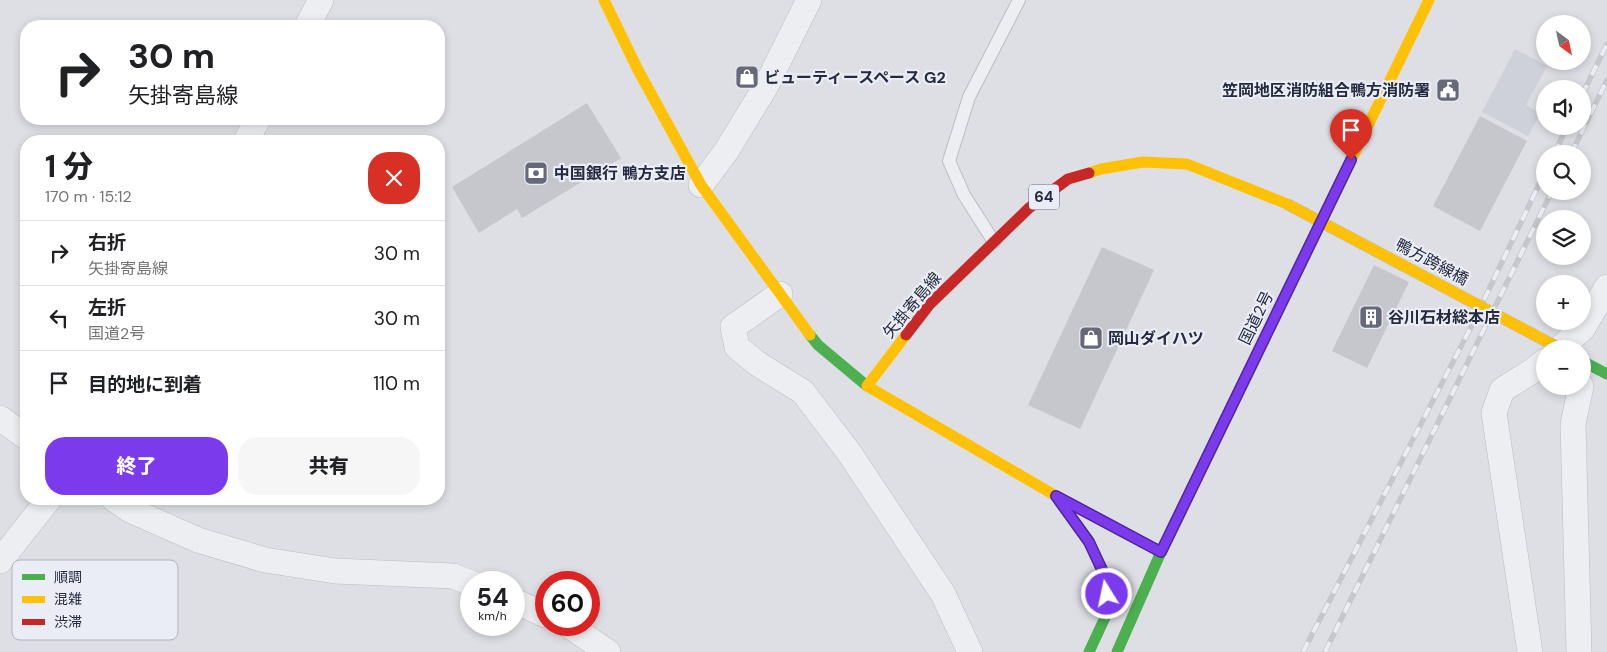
<!DOCTYPE html>
<html lang="ja">
<meta charset="utf-8">
<style>
:root{--surface:#fff;--page:#f6f6f6;--text:#202124;--muted:#757577;--line:#e0e0e0;--accent:#7c3aed}
body{margin:0;font-family:"DM Sans","Noto Sans JP",sans-serif;background:var(--page);color:var(--text);height:100vh;display:flex;flex-direction:column;font-size:19px;white-space:nowrap}
*{box-sizing:border-box;margin:0}
p{font-size:16px;color:var(--muted)}
.icon{flex:none;width:28px;height:28px;fill:none;stroke:currentColor;stroke-width:2;stroke-linecap:round;stroke-linejoin:round}
.map{position:relative;flex:1;overflow:hidden}
.details{position:absolute;left:20px;top:135px;width:425px;height:370px;display:flex;flex-direction:column;background:var(--surface);border-radius:20px;box-shadow:0 2px 8px #0003}
.details>*{flex:none}
.banner{position:absolute;left:20px;top:20px;width:425px;height:105px;border-radius:20px;box-shadow:0 2px 8px #0003;background:#fff;color:var(--text);overflow:hidden}
.needle{width:32px;rotate:147deg}
.tools{position:absolute;left:1536px;top:15px;display:grid;gap:10px}
.tools a{display:grid;place-items:center;width:55px;height:55px;border-radius:50%;background:var(--surface);box-shadow:0 2px 8px #0003;font-size:25px}
.speed{position:absolute;left:460px;top:571px;display:flex;gap:10px;font-size:25px;font-weight:700;text-align:center}
.speed>*{display:grid;place-content:center;width:65px;height:65px;border-radius:50%;background:var(--surface);box-shadow:0 2px 8px #0003;line-height:1}
.speed small{font-size:12px;font-weight:400}
.speed .limit{border:8px solid #d22;background:#fff;color:#111}
.pin{position:absolute;display:grid;place-items:center;width:42px;height:42px;color:#fff;margin:-51px -21px;border-radius:50% 50% 50% 0;rotate:-45deg;box-shadow:0 0 5px #0007}
.pin .icon{rotate:45deg}
.me{position:absolute;width:55px;margin:-28px;rotate:350deg;stroke-linejoin:round;filter:drop-shadow(0 0 4px #0008)}
.turn{display:flex;align-items:center;gap:18px;height:105px;padding:0 25px;font-size:22px}
.turn .icon{width:65px;height:65px;stroke-width:2.5}
.turn b{display:block;font-size:35px;line-height:42px}
.round{display:grid;place-items:center;flex:none;width:52px;height:52px;border-radius:20px;background:var(--page)}
.overview{display:flex;align-items:center;justify-content:space-between;height:85px;padding:0 25px}
h1{font-size:30px;font-weight:800;line-height:38px}
.action{display:flex;gap:10px;margin-top:auto;padding:10px 25px}
.action a{flex:1;height:58px;border-radius:20px;background:var(--accent);color:#fff;font-size:20px;font-weight:800;line-height:58px;text-align:center}
.action a+a{background:var(--page);color:var(--text)}
ul{padding:0;list-style:none}
li{display:flex;align-items:center;gap:15px;height:65px;padding:0 25px;border-top:1px solid var(--line)}
li div{flex:1}
li b{display:block;font-size:19px}
li em{font-style:normal}
.map>svg:first-child{display:block}
.built{fill:#ced0da}
.building{fill:#c5c7cd}
.lines{fill:none;stroke-linecap:round;stroke-linejoin:round}
.lane-casing{stroke:#bbbcc2;stroke-width:14}
.street-casing{stroke:#bbbcc2;stroke-width:26}
.lane{stroke:#edeef1;stroke-width:12}
.street{stroke:#edeef1;stroke-width:25}
.fast{stroke:#4caf50;stroke-width:11}
.slow{stroke:#ffc107;stroke-width:11}
.jam{stroke:#c62828;stroke-width:11}
.rail-casing{stroke:#c6c7cc;stroke-width:5.5}
.rail{stroke:#eaedf5;stroke-width:4;stroke-dasharray:11;stroke-linecap:butt}
.slow-bridge-casing{stroke:#babcc2;stroke-width:12;stroke-linecap:butt}
.slow-bridge{stroke:#ffc107;stroke-width:11}
.route-casing{stroke:#51269a;stroke-width:12}
.route{stroke:#7c3aed;stroke-width:9}
.labels{text-anchor:middle;dominant-baseline:central;stroke-width:4.5;stroke-linejoin:round;paint-order:stroke}
.shield{fill:#eaedf5;stroke:#5f6476;stroke-width:1}
.shield-label{font-size:15px;font-weight:bold;fill:#242a3f}
.poi-label{font-size:16px;font-weight:bold;fill:#242a3f;stroke:#eaedf5;text-anchor:start}
.street-label{font-size:16px;fill:#242a3f;stroke:#eaedf5}
.key{fill:#eaedf5;stroke:#afb2be;stroke-width:1}
.key-label{font-size:14px;fill:#242a3f}
</style>
<div class="map">
<svg width="1607" height="652" viewBox="0 0 1607 652">
<rect width="100%" height="100%" fill="#dedfe4"/>
<!-- built -->
<path class="built" d="M 1515,49 L 1547,66 L 1526,105 L 1540,114 L 1528,136 L 1482,112 Z"/>
<!-- building -->
<g class="building">
<path d="M 587,103 L 621,158 L 522,218 L 517,209 L 479,233 L 452,187 Z"/>
<path d="M 1480,116 L 1527,141 L 1480,231 L 1433,206 Z"/>
<path d="M 1102,247 L 1154,270 L 1080,429 L 1028,405 Z"/>
<path d="M 1374,265 L 1409,282 L 1367,368 L 1332,351 Z"/>
</g>
<g class="lines">
<!-- lane casing -->
<g class="lane-casing">
<path id="lane" d="M 994,242 L 964,195 L 949,161 L 969,97 L 1019,0"/>
</g>
<!-- street casing -->
<g class="street-casing">
<g id="street">
<path d="M 307,26 L 321,0"/>
<path d="M 246,141 L 258,119"/>
<path d="M 701,185 L 727,150 L 766,86 L 809,0"/>
<path d="M 780,294 L 733,327 L 737,347 L 758,364 L 803,392 L 850,454 L 943,594 L 970,652"/>
<path d="M 1559,349 L 1583,328 L 1607,287"/>
<path d="M 0,418 L 26,437"/>
<path d="M 114,499 L 130,510 L 198,540 L 265,560 L 335,571 L 453,576 L 471,583"/>
<path d="M 0,561 L 49,499"/>
<path d="M 514,601 L 546,615"/>
<path d="M 568,625 L 608,652"/>
<path d="M 1530,652 L 1494,413 L 1502,390 L 1534,370 L 1545,361"/>
<path d="M 1579,652 L 1573,424 L 1581,386"/>
</g>
</g>
<!-- lane -->
<use href="#lane" class="lane"/>
<!-- street -->
<use href="#street" class="street"/>
<!-- fast -->
<g class="fast">
<path d="M 810,335 L 818,345 L 867,386"/>
<path d="M 1582,361 L 1607,374"/>
<path d="M 1059,501 L 1089,541 L 1105,577 L 1108,611 L 1089,652"/>
<path d="M 1117,652 L 1161,552 L 1236,397"/>
</g>
<!-- slow -->
<g class="slow">
<path d="M 604,0 L 638,70 L 701,185 L 810,335"/>
<path d="M 1089,173 L 1101,169 L 1143,162 L 1187,164 L 1287,204"/>
<path d="M 906,335 L 867,386 L 1056,496 L 1161,552"/>
<path d="M 1236,397 L 1429,0"/>
</g>
<!-- jam -->
<path class="jam" d="M 906,335 L 930,304 L 1029,208 L 1068,179 L 1089,173"/>
<!-- rail casing -->
<g class="rail-casing">
<g id="rail">
<path d="M 1582,95 L 1607,44"/>
<path d="M 1554,154 L 1567,126"/>
<path d="M 1571,154 L 1607,80"/>
<path d="M 1303,652 L 1471,327 L 1545,172"/>
<path d="M 1325,652 L 1552,191"/>
</g>
</g>
<!-- rail -->
<use href="#rail" class="rail"/>
<!-- slow-bridge casing -->
<g class="slow-bridge-casing">
<path id="slow-bridge" d="M 1287,204 L 1561,349"/>
</g>
<!-- slow-bridge -->
<use href="#slow-bridge" class="slow-bridge"/>
</g>
<g class="lines">
<!-- route casing -->
<g class="route-casing">
<path id="route" d="M 1107,594 L 1105,576 L 1089,542 L 1056,496 L 1161,552 L 1351,160"/>
</g>
<!-- route -->
<use href="#route" class="route"/>
</g>
<!-- icons -->
<defs>
<g id="shop-square" transform="scale(1.25)"><rect x="-9" y="-9" width="18" height="18" rx="4" fill="#656979" stroke="#eaedf5"/><path d="M-5-2.5h2.3a2.7 3.5 0 0 1 5.4 0H5L5.5 6h-11ZM-1.5-2.5h3a1.5 2.3 0 0 0-3 0Z" fill="#fff"/></g>
<g id="civic-square" transform="scale(1.25)"><rect x="-9" y="-9" width="18" height="18" rx="4" fill="#656979" stroke="#eaedf5"/><path d="M-.6-6.5H3V-4.5H.6V-3L4-1V1h2V6H-6V1h2V-1L-.6-3ZM-1.2 2.5V6h2.4V2.5Z" fill="#fff"/></g>
<g id="bank-square" transform="scale(1.25)"><rect x="-9" y="-9" width="18" height="18" rx="4" fill="#656979" stroke="#eaedf5"/><path d="M-6-4H6V4H-6ZM0-2.3a2.3 2.3 0 1 0 0 4.6a2.3 2.3 0 1 0 0-4.6Z" fill="#fff"/></g>
<g id="building-square" transform="scale(1.25)"><rect x="-9" y="-9" width="18" height="18" rx="4" fill="#656979" stroke="#eaedf5"/><path d="M-4-6H4V6H1V3H-1V6H-4ZM-2.5-4.3h1.7v1.8h-1.7ZM.8-4.3h1.7v1.8H.8ZM-2.5-1h1.7V.8h-1.7ZM.8-1h1.7V.8H.8Z" fill="#fff"/></g>
</defs>
<g fill-rule="evenodd">
<use href="#shop-square" x="747" y="77"/>
<use href="#civic-square" x="1448" y="90"/>
<use href="#bank-square" x="536" y="173"/>
<use href="#building-square" x="1371" y="317"/>
<use href="#shop-square" x="1091" y="338"/>
</g>
<g class="labels">
<!-- shield labels -->
<rect class="shield" x="1029" y="184.5" width="30" height="25" rx="4"/>
<g class="shield-label">
<text x="1044" y="197">64</text>
</g>
<!-- poi labels -->
<g class="poi-label">
<text x="764" y="77">ビューティースペース G2</text>
<text x="1430" y="90" text-anchor="end">笠岡地区消防組合鴨方消防署</text>
<text x="554" y="173">中国銀行 鴨方支店</text>
<text x="1388" y="317">谷川石材総本店</text>
<text x="1108" y="338">岡山ダイハツ</text>
</g>
<!-- street labels -->
<g class="street-label">
<text transform="translate(1432 262) rotate(28)">鴨方跨線橋</text>
<text transform="translate(912 305) rotate(-50)">矢掛寄島線</text>
<text transform="translate(1256 318) rotate(-64)">国道2号</text>
</g>
</g>
<!-- legend -->
<rect x="12" y="560" width="166" height="80" rx="8" class="key"/>
<rect x="22" y="574" width="23" height="6" fill="#4caf50"/>
<rect x="22" y="596" width="23" height="7" fill="#ffc107"/>
<rect x="22" y="619" width="23" height="6" fill="#c62828"/>
<g class="key-label">
<text x="54" y="582">順調</text>
<text x="54" y="604">混雑</text>
<text x="54" y="627">渋滞</text>
</g>
</svg>
<div class="tools">
<a><svg class="needle" viewBox="-14 -14 28 28"><path d="M0-13l5 13h-10z" fill="#e53935"/><path d="M0 13l5-13h-10z" fill="#757577"/></svg></a>
<a><svg class="icon" aria-label="sound" viewBox="0 0 24 24"><path d="M4 9h4l5-4v14l-5-4H4zM17 9q2 3 0 6"/></svg></a>
<a><svg class="icon" aria-label="search" viewBox="0 0 24 24"><circle cx="10" cy="10" r="6"/><path d="M15 15l6 6"/></svg></a>
<a><svg class="icon" aria-label="layers" viewBox="0 0 24 24"><path d="M12 4l9 5-9 5-9-5zM3 14l9 5 9-5"/></svg></a>
<a>+</a>
<a>−</a>
</div>
<div class="speed"><div>54<small>km/h</small></div><div class="limit">60</div></div>
<div class="pin" style="left:1351px;top:160px;background:#d93025"><svg class="icon" aria-label="arrive" viewBox="0 0 24 24"><path d="M6 21V4h12l-3 4 3 4H6"/></svg></div>
<svg class="me" style="left:1107px;top:594px" viewBox="-20 -20 40 40"><circle r="17" fill="#7c3aed" stroke="#fff" stroke-width="3"/><path d="M0-11L8 9 0 5-8 9z" fill="#fff"/></svg>
<div class="banner">
<div class="turn"><svg class="icon" aria-label="right" viewBox="0 0 24 24"><path d="M7 20v-9h11M14 6l5 5-5 5"/></svg><div><b>30 m</b>矢掛寄島線</div></div>
</div>
<section class="details">
<div class="overview"><div><h1>1 分</h1><p>170 m · 15:12</p></div><a class="round" style="background:#d93025;color:#fff"><svg class="icon" aria-label="close" viewBox="0 0 24 24"><path d="M6 6l12 12M18 6L6 18"/></svg></a></div>
<ul>
<li><svg class="icon" aria-label="right" viewBox="0 0 24 24"><path d="M7 20v-9h11M14 6l5 5-5 5"/></svg><div><b>右折</b><p>矢掛寄島線</p></div><em>30 m</em></li>
<li><svg class="icon" aria-label="left" viewBox="0 0 24 24"><path d="M17 20v-9H6M10 6l-5 5 5 5"/></svg><div><b>左折</b><p>国道2号</p></div><em>30 m</em></li>
<li><svg class="icon" aria-label="arrive" viewBox="0 0 24 24"><path d="M6 21V4h12l-3 4 3 4H6"/></svg><div><b>目的地に到着</b></div><em>110 m</em></li>
</ul>
<div class="action"><a>終了</a><a>共有</a></div>
</section>
</div>
